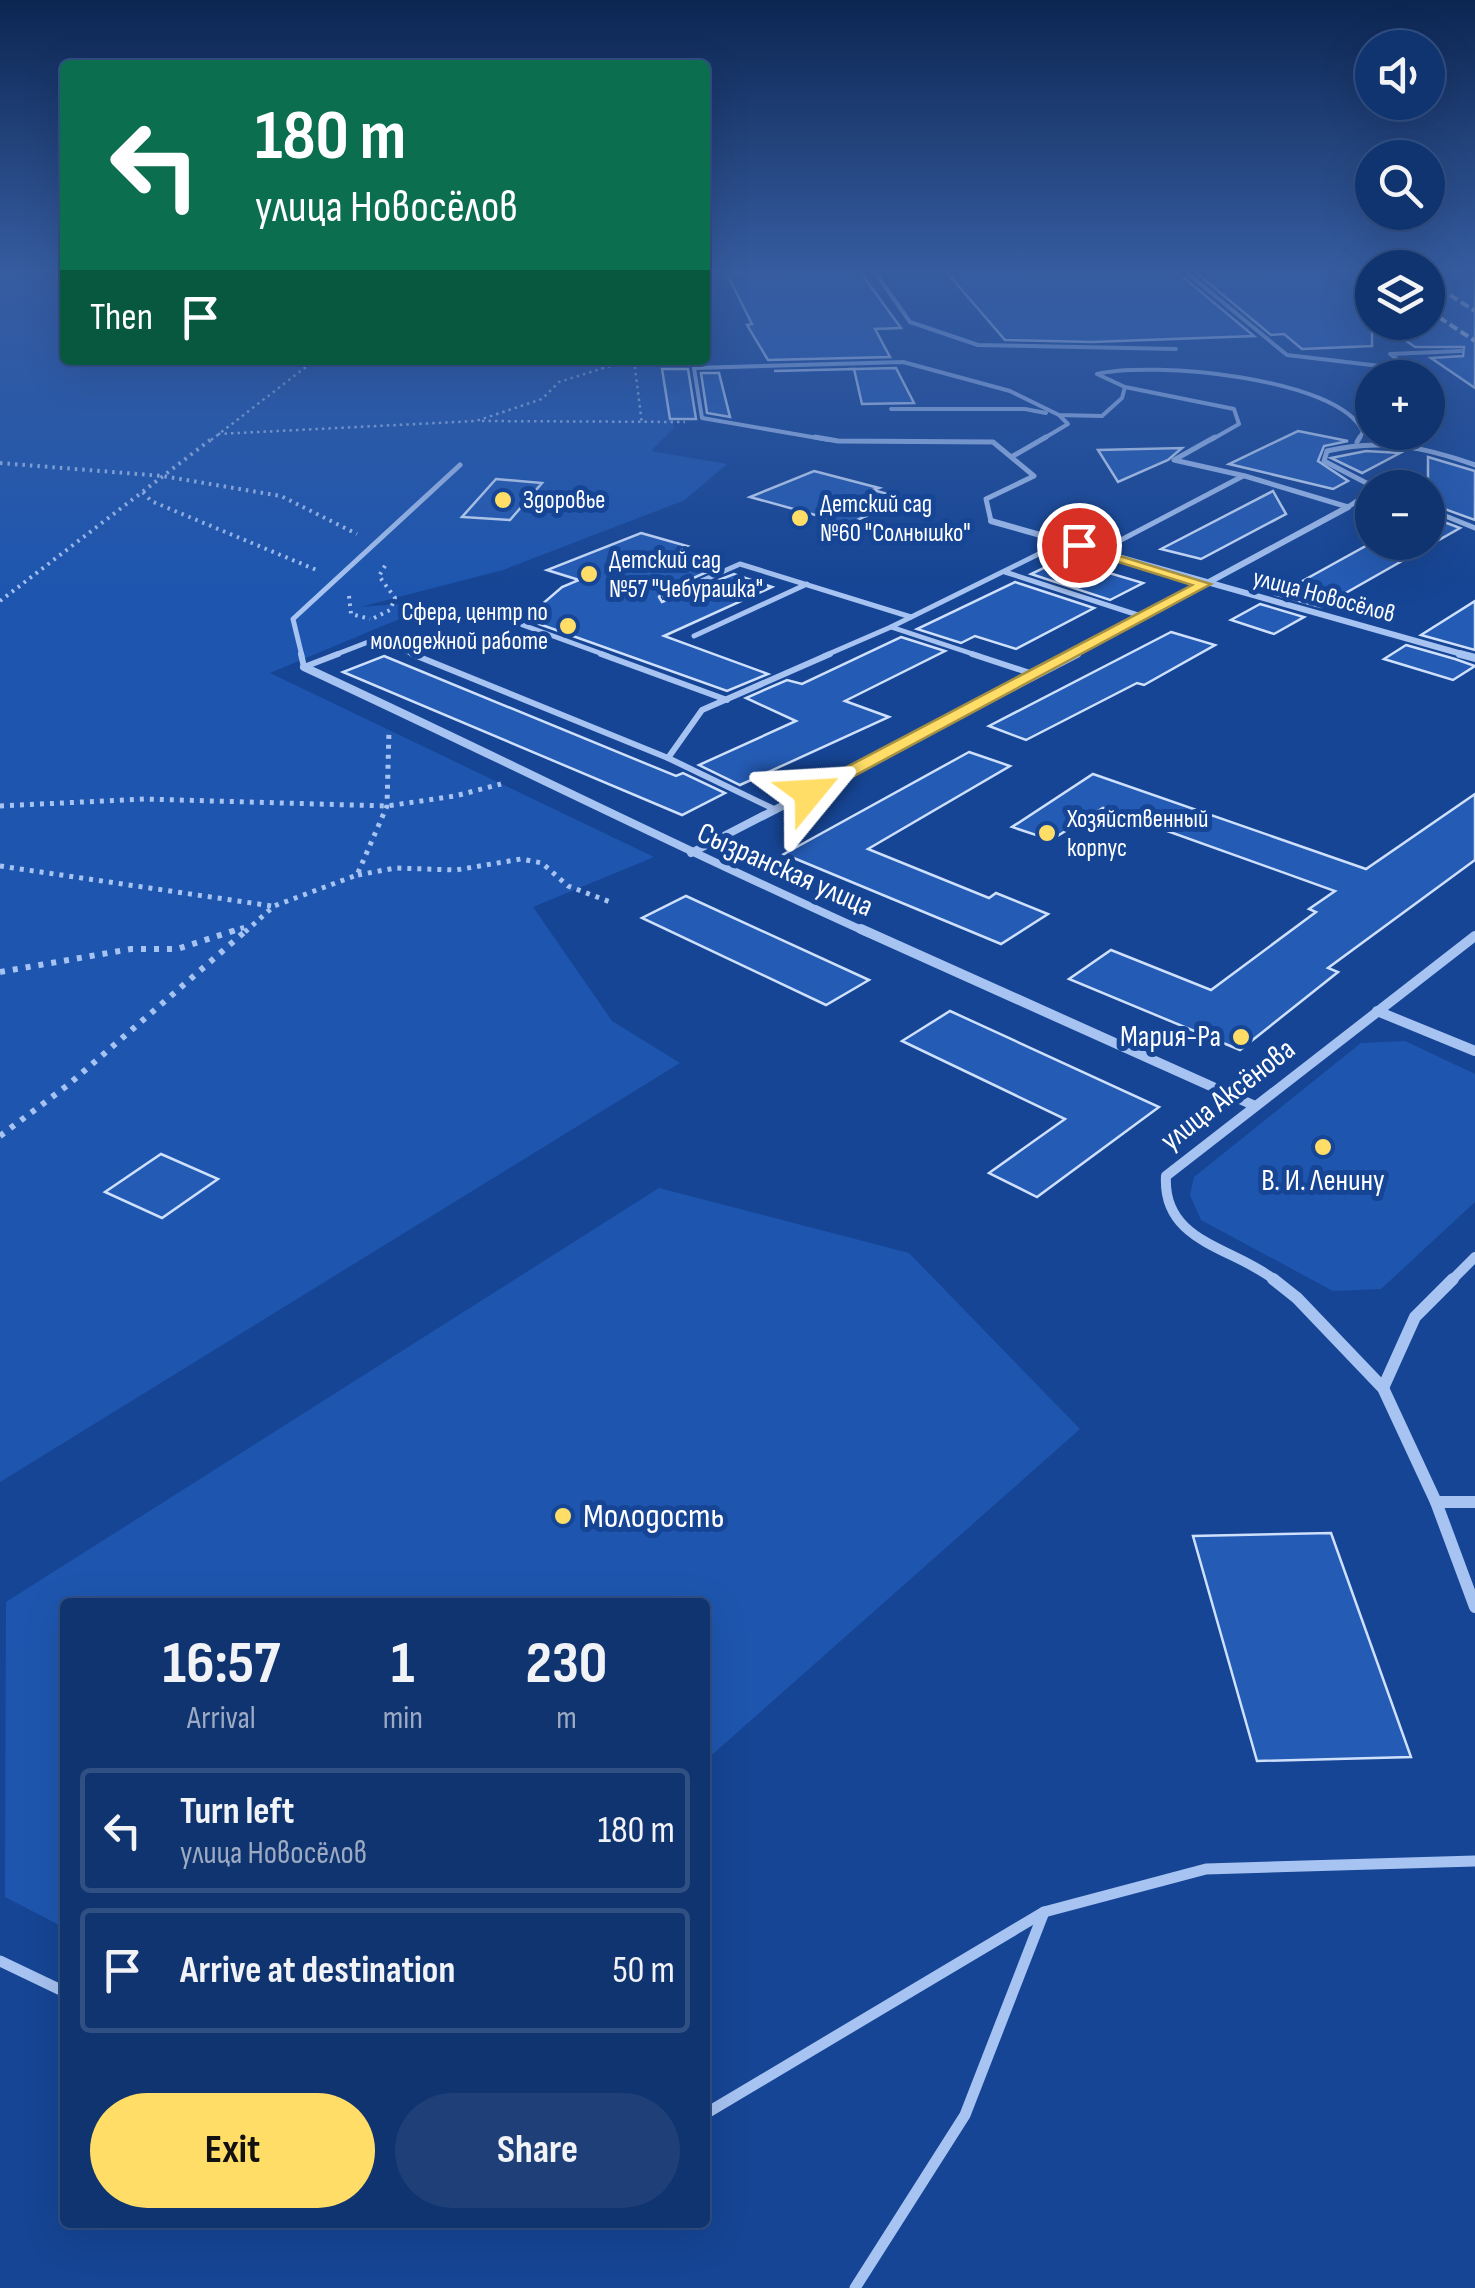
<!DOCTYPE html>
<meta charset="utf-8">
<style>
:root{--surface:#103470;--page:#1e3f78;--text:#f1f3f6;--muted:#9caac3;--line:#304f83;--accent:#ffdd67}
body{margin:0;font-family:"Sofia Sans Condensed",sans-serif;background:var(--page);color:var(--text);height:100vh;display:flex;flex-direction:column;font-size:38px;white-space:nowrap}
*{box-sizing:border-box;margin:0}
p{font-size:32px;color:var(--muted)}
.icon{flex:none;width:55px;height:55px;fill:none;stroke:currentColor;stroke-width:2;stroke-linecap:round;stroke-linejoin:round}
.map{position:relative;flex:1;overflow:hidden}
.side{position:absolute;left:60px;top:1598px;width:650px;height:630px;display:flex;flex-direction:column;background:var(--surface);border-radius:10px;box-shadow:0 10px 40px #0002,0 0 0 2px var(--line)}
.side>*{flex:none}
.banner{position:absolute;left:60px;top:60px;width:650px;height:305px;border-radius:10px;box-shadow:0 10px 40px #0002,0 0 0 2px var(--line);background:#0b6e4f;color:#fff;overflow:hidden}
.buttons{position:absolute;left:1355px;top:30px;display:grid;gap:20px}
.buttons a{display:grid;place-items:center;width:90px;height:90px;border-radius:50%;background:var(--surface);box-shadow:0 10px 40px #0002,0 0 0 2px var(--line);font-size:50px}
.pin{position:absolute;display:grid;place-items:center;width:85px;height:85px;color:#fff;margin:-42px;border:5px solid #fff;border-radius:50%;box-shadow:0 2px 10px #0007}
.me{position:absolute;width:110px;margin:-55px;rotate:63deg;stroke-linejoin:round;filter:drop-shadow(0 0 8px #0008)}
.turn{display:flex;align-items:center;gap:35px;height:210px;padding:0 30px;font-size:45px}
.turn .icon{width:130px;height:130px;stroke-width:2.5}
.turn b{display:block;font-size:70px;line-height:85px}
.then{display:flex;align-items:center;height:95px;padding:0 30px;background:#0003;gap:20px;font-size:38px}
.eta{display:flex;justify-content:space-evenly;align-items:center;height:170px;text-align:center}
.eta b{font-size:60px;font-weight:700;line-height:70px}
.button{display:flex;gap:20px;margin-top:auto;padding:20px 30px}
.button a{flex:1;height:115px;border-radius:60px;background:var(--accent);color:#111;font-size:40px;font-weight:700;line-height:115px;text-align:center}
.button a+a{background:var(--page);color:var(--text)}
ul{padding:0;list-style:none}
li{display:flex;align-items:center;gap:30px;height:125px;margin:0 20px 15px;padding:0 10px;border:5px solid var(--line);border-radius:10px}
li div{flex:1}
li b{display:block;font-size:38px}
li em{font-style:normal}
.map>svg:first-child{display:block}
.green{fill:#1e56af}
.building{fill:#245bb4;stroke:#cee0fc;stroke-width:2.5}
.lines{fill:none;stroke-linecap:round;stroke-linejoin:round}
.path-far3{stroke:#a7c3f1;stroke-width:2.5;stroke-dasharray:2.5 4;stroke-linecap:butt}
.path-far2{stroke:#a7c3f1;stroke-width:4;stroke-dasharray:2.5 5;stroke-linecap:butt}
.path-far1{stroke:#a7c3f1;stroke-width:5;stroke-dasharray:4 6;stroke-linecap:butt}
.path{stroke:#a7c3f1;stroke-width:6;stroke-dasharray:5 8;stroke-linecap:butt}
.service-far3{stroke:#a7c3f1;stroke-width:4}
.service-far2{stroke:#a7c3f1;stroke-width:5}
.service-far1{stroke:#a7c3f1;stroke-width:6}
.service{stroke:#a7c3f1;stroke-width:11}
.minor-far3{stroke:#a7c3f1;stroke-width:6}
.minor-far2{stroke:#a7c3f1;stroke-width:8}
.minor-far1{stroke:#a7c3f1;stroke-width:10}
.minor{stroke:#a7c3f1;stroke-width:12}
.rail{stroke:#fff;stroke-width:4;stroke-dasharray:9 4;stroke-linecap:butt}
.route{fill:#ffdd67;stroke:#a69043;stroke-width:2.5}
.poi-dot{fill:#ffdd67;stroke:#164595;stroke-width:4}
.labels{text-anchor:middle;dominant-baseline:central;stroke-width:10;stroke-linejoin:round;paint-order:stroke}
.far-poi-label{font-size:25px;fill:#fff;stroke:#164595;text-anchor:start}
.far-street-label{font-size:25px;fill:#fff;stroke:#164595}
.street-label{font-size:30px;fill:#fff;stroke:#164595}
.poi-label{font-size:30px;fill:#fff;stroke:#164595;text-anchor:end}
.near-poi-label{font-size:35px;fill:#fff;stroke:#164595;text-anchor:start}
</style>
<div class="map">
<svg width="1475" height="2288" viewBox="0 0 1475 2288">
<rect width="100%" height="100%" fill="#164595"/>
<!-- green -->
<g class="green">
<path d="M 0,268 L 65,268 L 65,360 L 658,361 L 674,428 L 651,451 L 727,464 L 685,500 L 503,570 L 360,607 L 413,603 L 409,615 L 270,673 L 654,857 L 533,907 L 612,1021 L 680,1063 L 0,1482 Z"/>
<path d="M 1405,1041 L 1475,1074 L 1475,1202 L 1381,1289 L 1333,1291 L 1201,1220 L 1190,1195 L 1194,1177 L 1361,1043 Z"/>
<path d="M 659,1188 L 909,1253 L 1080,1429 L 705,1761 L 705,1602 L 65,1602 L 65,1928 L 5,1897 L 6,1602 Z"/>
</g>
<!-- building -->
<g class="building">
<path d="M 943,268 L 1154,268 L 1160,273 L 1177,272 L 1254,336 L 1092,342 L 1005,340 Z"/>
<path d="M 1372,268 L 1372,346 L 1302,349 L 1284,334 L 1271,335 L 1194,271 Z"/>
<path d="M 1428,268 L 1475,268 L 1475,388 L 1431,358 L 1463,356 L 1464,347 L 1415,347 L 1379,322 L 1428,322 Z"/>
<path d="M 858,269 L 901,328 L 875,329 L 890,357 L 768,360 L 747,325 L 752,324 L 727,274 Z"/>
<path d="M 896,368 L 914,403 L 862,404 L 854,369 L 774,371 Z"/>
<path d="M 662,369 L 688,369 L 696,419 L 670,419 Z"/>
<path d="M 701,373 L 719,373 L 730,417 L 707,413 Z"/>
<path d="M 1298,431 L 1348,441 L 1324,446 L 1318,461 L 1348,481 L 1333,489 L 1229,464 Z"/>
<path d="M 1182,448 L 1168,460 L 1118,482 L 1098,450 Z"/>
<path d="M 1366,451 L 1400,453 L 1362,473 L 1331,458 Z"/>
<path d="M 1428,457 L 1475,471 L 1475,520 L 1428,503 Z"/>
<path d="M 814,471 L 879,488 L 873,490 L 906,499 L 848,524 L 750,497 Z"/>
<path d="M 496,479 L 542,483 L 510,520 L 462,517 Z"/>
<path d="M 1273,491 L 1286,514 L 1201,559 L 1161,549 Z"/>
<path d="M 1428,516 L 1460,528 L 1321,607 L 1277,595 L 1373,542 L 1428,542 Z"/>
<path d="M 641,533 L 687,546 L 671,553 L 716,568 L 662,592 L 659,597 L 662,602 L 734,574 L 772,587 L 664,636 L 768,674 L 727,691 L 525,619 L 562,587 L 579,580 L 547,570 Z"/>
<path d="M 1062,559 L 1143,583 L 1110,600 L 1031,574 Z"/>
<path d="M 1015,582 L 1094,608 L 1016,649 L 975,636 L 961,643 L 917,629 Z"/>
<path d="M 1475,601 L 1475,650 L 1421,635 Z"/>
<path d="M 1260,604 L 1304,617 L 1274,634 L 1231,620 Z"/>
<path d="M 1171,632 L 1215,645 L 1144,685 L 1137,683 L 1026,740 L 989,726 Z"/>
<path d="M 901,637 L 945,651 L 845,701 L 889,717 L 740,785 L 699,765 L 796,721 L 746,698 L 787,680 L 802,684 Z"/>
<path d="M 1406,645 L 1455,659 L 1475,666 L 1453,680 L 1384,659 Z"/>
<path d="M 384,656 L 676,776 L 683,773 L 725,793 L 682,815 L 343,672 Z"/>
<path d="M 969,752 L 1010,766 L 868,849 L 989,898 L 996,893 L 1048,914 L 1001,944 L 784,854 Z"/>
<path d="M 1093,774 L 1366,869 L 1475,794 L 1475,860 L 1328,968 L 1338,972 L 1240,1050 L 1069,979 L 1111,950 L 1211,990 L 1316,912 L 1309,909 L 1335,891 L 1103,808 L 1051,840 L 1012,827 Z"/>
<path d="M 686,896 L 869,980 L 826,1005 L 642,918 Z"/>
<path d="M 950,1011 L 1159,1107 L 1037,1197 L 989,1173 L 1065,1119 L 902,1041 Z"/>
<path d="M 161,1154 L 218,1179 L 162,1218 L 105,1192 Z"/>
<path d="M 1331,1533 L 1411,1757 L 1257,1761 L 1193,1536 Z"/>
</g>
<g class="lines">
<!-- path-far3 -->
<g class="path-far3">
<path d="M 634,360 L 642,424"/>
<path d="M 482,421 L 685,422"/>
<path d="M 218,434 L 476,421 L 542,399 L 559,382 L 629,360"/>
<path d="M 211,440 L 315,360"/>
</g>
<!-- path-far2 -->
<g class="path-far2">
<path d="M 0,463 L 163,476 L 281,496 L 357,534"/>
<path d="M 143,492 L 151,501 L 319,571"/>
<path d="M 349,596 L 351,614 L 370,619"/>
<path d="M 0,601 L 214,437"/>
<path d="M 374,618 L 390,610 L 395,598 L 379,576 L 386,564"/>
</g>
<!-- path-far1 -->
<g class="path-far1">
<path d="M 0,806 L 144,799 L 387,806 L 455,796 L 501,784"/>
<path d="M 0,866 L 272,906"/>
<path d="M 358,875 L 395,868 L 456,870 L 521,859 L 542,863 L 568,886 L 613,903"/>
<path d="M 231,932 L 248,926"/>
<path d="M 245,932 L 274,906 L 357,875 L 387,806 L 389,729"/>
</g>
<!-- path -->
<g class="path">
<path d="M 0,972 L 131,949 L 177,949 L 239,929"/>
<path d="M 0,1136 L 68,1085 L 248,929"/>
</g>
<!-- service-far3 -->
<g class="service-far3">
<path d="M 872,268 L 910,322 L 978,345 L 1176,349"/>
<path d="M 1181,268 L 1287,355 L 1380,366 L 1405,365 L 1390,354 L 1461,351"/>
<path d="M 1125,387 L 1097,374 C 1150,361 1340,377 1363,432 L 1358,440"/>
<path d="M 891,409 L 1025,409 L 1046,413"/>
<path d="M 829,440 L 702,418 L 694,368 L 903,362 L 1010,391 L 1059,415 L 1102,416 L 1122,398 L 1125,387 L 1234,409 L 1239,424 L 1211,440"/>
<path d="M 1041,440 L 1068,424 L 1060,416"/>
</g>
<!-- service-far2 -->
<g class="service-far2">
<path d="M 815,437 L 838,441 L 993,442 L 1034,476 L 986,499 L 991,521"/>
<path d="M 1215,437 L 1174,460 L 1245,476 L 1348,507 L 1372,491"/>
<path d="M 1357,442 L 1360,437"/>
<path d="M 1013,456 L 1046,437"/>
<path d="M 1376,488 L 1324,461 L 1327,451 C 1380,438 1425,447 1475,465"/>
<path d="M 1428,509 L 1475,528"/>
<path d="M 1100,551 L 1243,476"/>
<path d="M 1005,572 L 1144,617"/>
<path d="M 665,597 L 740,564 L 911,617"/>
<path d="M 520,624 L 608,656"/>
<path d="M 694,636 L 807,584"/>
<path d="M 302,656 L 293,619 L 460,465"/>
<path d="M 332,656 L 376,639 L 418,656"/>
<path d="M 824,656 L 891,627"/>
<path d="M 979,656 L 891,627 L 1065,541"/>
</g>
<!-- service-far1 -->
<g class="service-far1">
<path d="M 301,654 L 304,667 L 338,654"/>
<path d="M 412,654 L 668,758"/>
<path d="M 601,654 L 727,700"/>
<path d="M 972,654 L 1036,675"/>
<path d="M 776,810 L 668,758 L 702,710 L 830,654"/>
</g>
<!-- service -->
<g class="service">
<path d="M 0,1961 L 65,1992"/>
<path d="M 705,2114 L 1044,1912 L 1206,1869 L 1475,1861"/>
<path d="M 855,2288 L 965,2115 L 1044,1912"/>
</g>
<!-- minor-far3 -->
<g class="minor-far3">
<path d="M 991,521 L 1469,656"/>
<path d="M 1072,656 L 1348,507"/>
</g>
<!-- minor-far2 -->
<g class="minor-far2">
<path d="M 1460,654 L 1475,658"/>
<path d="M 304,667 C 492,754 677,847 866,932"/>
<path d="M 691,853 L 1077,654"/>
</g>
<!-- minor-far1 -->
<g class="minor-far1">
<path d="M 861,929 L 1253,1105"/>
<path d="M 1377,1011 L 1475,1051"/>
<path d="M 1276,1281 C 1234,1247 1162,1243 1166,1176 L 1475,936"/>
<path d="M 1451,1281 L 1475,1257"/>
</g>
<!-- minor -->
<g class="minor">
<path d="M 1273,1279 L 1297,1298 L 1383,1388 L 1436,1502 L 1475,1607"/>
<path d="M 1383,1388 L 1415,1317 L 1453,1279"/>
<path d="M 1436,1502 L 1475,1502"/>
</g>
<!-- rail -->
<g class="rail">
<path d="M 1364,268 L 1372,274"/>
<path d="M 1428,281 L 1475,311"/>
<path d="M 1428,310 L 1475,341"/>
</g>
</g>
<!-- sky -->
<linearGradient id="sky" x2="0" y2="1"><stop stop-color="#0c2652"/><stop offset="0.46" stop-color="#365ca0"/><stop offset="1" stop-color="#365ca0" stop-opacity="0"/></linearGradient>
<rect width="1475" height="588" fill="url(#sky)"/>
<!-- route -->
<path class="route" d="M 1074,542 L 1211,584 L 815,797 L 803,797 L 803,790 L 1192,585 L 1074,548 Z"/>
<!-- markers -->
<g class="poi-dot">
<circle cx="503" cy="500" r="10"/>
<circle cx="800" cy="518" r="10"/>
<circle cx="589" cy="574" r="10"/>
<circle cx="568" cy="626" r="10"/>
<circle cx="1047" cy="833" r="10"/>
<circle cx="1241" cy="1037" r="10"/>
<circle cx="1323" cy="1147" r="10"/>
<circle cx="563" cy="1516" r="10"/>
</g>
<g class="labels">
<!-- far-poi labels -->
<g class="far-poi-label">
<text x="523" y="500">Здоровье</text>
<text x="820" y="504">Детский сад<tspan x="820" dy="29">№60 "Солнышко"</tspan></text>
<text x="609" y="560">Детский сад<tspan x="609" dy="29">№57 "Чебурашка"</tspan></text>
<text x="548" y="612" text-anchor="end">Сфера, центр по<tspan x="548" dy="29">молодежной работе</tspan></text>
<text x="1067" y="819">Хозяйственный<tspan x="1067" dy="29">корпус</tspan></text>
</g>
<!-- far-street labels -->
<g class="far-street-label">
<text transform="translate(1324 596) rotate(15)">улица Новосёлов</text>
</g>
<!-- street labels -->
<g class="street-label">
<text transform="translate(785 870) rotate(24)">Сызранская улица</text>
<text transform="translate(1228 1095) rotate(-38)">улица Аксёнова</text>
</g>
<!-- poi labels -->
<g class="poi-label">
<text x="1221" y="1037">Мария-Ра</text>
<text x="1323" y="1181" text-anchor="middle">В. И. Ленину</text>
</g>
<!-- near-poi labels -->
<g class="near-poi-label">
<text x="583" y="1516">Молодость</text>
</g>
</g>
</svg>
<div class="buttons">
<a><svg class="icon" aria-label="sound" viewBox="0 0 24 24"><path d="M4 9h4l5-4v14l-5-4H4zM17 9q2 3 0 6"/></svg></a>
<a><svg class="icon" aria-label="search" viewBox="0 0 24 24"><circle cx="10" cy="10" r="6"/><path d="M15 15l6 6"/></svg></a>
<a><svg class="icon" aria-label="layers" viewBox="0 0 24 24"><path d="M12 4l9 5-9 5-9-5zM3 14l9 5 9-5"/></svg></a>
<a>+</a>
<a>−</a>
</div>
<div class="pin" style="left:1079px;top:545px;background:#d93025"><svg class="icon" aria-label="arrive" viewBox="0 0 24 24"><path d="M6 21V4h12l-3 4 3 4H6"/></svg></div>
<svg class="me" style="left:809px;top:793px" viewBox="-20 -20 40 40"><path d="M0-17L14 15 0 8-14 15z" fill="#ffdd67" stroke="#fff" stroke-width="4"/></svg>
<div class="banner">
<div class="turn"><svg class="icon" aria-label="left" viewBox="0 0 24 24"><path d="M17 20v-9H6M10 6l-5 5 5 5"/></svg><div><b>180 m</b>улица Новосёлов</div></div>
<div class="then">Then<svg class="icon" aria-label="arrive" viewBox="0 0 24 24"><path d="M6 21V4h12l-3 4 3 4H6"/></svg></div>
</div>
<section class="side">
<div class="eta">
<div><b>16:57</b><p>Arrival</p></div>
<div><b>1</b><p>min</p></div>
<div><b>230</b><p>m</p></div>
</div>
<ul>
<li><svg class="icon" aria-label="left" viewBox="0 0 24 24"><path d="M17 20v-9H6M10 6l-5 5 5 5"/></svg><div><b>Turn left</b><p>улица Новосёлов</p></div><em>180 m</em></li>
<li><svg class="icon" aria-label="arrive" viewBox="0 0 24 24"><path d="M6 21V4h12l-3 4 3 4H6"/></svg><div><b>Arrive at destination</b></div><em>50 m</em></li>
</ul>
<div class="button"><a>Exit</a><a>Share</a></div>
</section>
</div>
